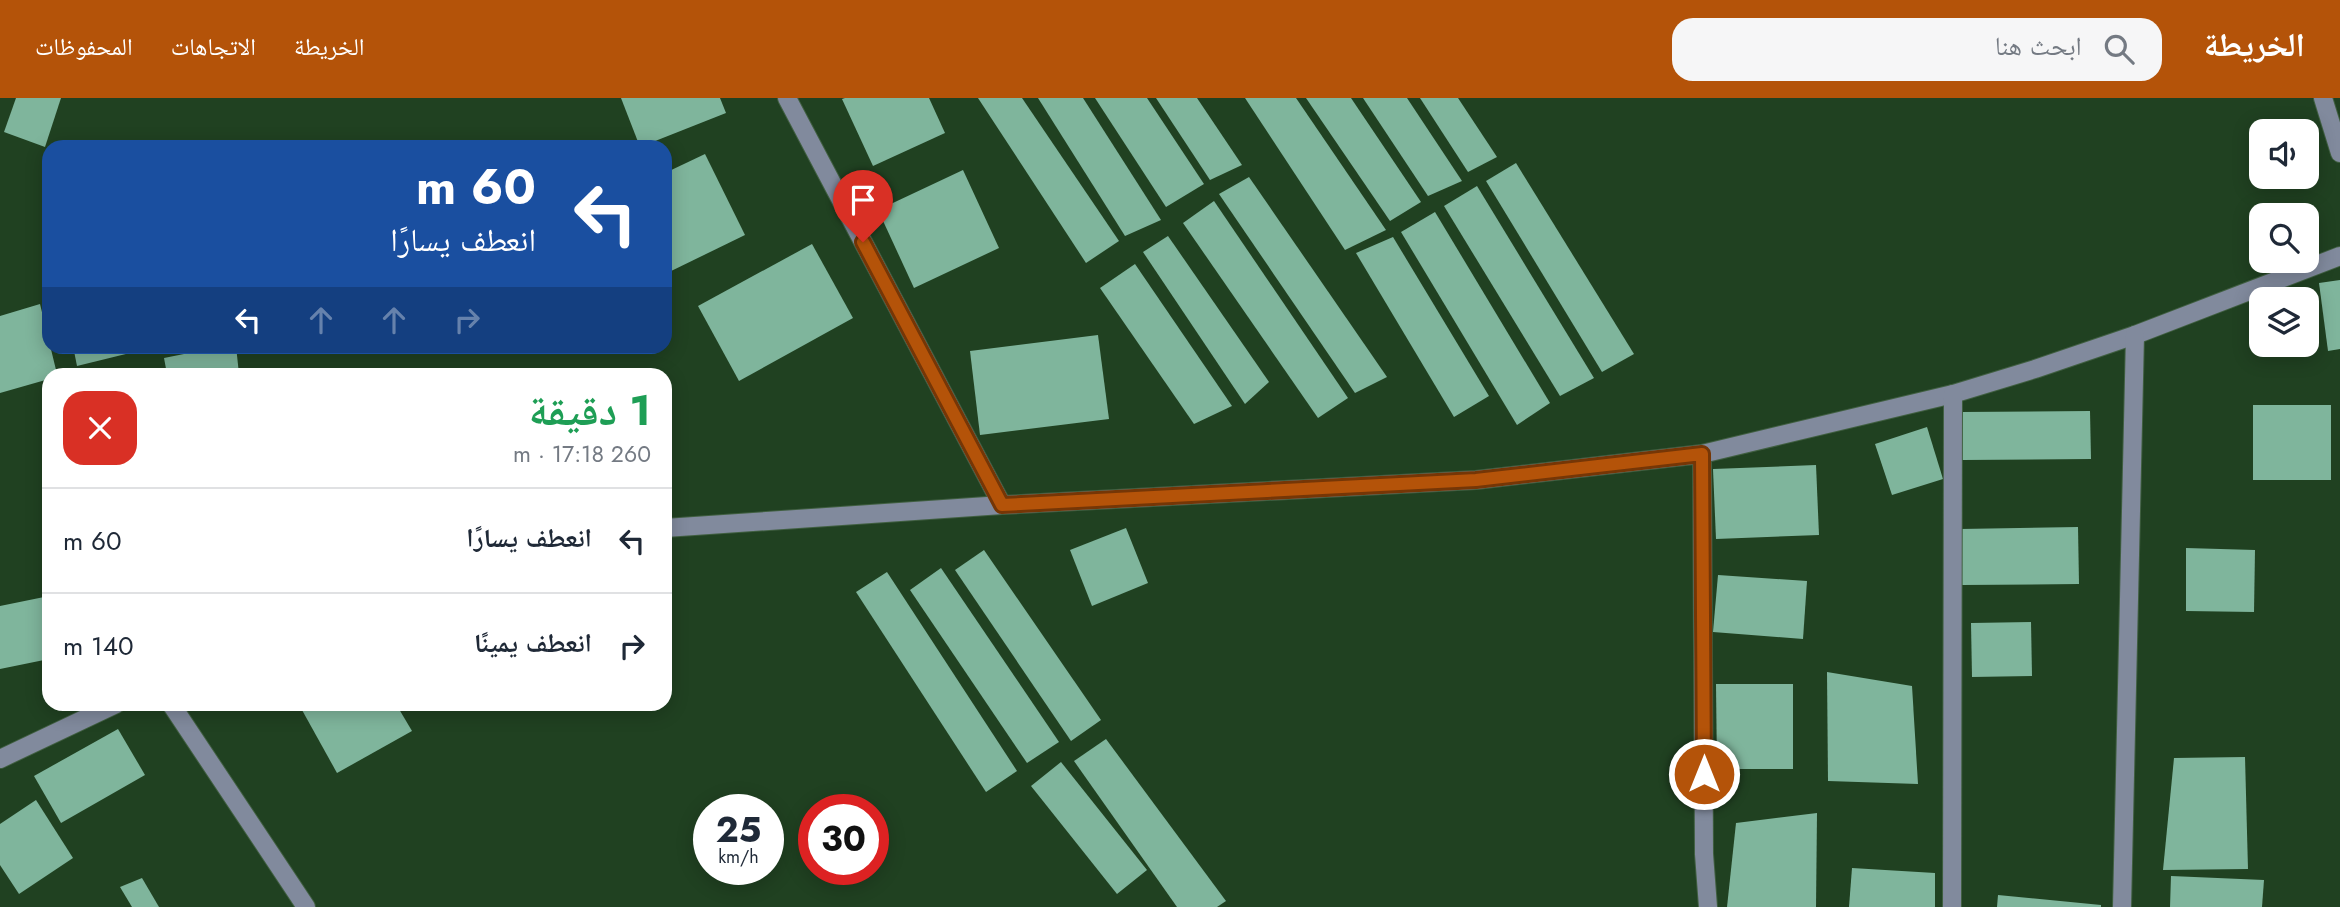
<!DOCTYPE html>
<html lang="ar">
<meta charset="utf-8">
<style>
:root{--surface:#fff;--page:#f6f6f7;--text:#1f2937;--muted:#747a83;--line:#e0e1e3;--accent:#b45309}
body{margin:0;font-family:Jost,"Noto Naskh Arabic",sans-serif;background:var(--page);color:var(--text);direction:rtl;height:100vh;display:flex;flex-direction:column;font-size:26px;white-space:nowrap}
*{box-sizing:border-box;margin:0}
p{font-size:23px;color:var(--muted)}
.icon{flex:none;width:38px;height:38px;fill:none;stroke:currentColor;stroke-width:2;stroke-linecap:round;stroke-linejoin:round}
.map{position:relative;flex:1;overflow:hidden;direction:ltr}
.details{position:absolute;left:42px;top:270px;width:630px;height:343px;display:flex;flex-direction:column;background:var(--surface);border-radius:21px;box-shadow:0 4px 18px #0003;direction:rtl}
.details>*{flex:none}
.hud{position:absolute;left:42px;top:42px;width:630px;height:214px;border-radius:21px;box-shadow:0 4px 18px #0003;direction:rtl;background:#1a4fa0;color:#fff;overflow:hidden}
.tools{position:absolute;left:2249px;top:21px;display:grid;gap:14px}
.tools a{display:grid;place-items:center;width:70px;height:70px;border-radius:14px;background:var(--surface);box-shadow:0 4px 18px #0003;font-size:35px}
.speed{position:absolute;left:693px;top:696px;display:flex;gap:14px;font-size:35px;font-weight:700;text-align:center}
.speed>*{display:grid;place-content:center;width:91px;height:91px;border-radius:50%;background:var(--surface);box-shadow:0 4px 18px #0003;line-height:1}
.speed small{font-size:18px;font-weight:400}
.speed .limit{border:10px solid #d22;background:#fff;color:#111}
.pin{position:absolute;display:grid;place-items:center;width:60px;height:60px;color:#fff;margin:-72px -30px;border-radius:50% 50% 50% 0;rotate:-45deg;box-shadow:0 0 7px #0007}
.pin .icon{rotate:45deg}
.me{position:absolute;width:77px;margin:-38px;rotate:0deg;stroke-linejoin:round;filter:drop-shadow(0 0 5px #0008)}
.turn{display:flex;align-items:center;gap:24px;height:147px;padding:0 21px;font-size:32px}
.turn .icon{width:91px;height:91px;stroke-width:2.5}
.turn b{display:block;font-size:49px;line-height:60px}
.lanes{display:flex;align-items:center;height:66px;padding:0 21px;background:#0003;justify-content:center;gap:35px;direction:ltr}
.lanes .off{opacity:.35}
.round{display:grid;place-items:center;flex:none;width:74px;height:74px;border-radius:21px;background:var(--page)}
.headline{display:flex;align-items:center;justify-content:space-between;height:119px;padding:0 21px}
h1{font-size:42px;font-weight:700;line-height:52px;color:#1e9e55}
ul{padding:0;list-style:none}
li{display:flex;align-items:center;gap:21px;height:105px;padding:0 21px;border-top:2px solid var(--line)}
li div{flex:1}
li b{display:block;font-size:26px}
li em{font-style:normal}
header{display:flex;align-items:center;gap:42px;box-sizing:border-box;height:98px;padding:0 35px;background:var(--accent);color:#fff}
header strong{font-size:33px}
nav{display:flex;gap:38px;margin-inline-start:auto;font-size:24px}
.search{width:490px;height:63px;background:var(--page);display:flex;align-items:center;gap:18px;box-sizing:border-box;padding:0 24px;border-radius:21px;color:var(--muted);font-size:26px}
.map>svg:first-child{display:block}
.building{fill:#7fb59c}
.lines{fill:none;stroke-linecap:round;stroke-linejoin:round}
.minor-casing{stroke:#405f41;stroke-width:20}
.minor{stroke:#818a9d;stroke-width:18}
.route-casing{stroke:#753606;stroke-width:18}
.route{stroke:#b45309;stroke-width:12}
</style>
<header>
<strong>الخريطة</strong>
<div class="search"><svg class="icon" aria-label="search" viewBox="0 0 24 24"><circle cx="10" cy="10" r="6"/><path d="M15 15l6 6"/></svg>ابحث هنا</div>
<nav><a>الخريطة</a><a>الاتجاهات</a><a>المحفوظات</a></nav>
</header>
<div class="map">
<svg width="2340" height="809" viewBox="0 0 2340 809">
<rect width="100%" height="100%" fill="#204121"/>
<!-- building -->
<g class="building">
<path d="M 16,0 L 61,0 L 45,49 L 4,34 Z"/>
<path d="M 621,0 L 720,0 L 726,15 L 640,49 Z"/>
<path d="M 845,0 L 929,0 L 945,35 L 873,68 L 842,1 Z"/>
<path d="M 978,0 L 1022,0 L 1119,143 L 1086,165 Z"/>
<path d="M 1038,0 L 1083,0 L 1161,122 L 1125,138 Z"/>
<path d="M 1095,0 L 1147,0 L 1204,86 L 1166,109 Z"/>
<path d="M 1156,0 L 1197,0 L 1242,67 L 1210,82 Z"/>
<path d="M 1245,0 L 1296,0 L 1386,132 L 1345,152 Z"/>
<path d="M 1306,0 L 1351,0 L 1421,104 L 1390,123 Z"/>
<path d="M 1363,0 L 1407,0 L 1462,83 L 1428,98 Z"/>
<path d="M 1420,0 L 1458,0 L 1497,59 L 1468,74 Z"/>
<path d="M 705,56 L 745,137 L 665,176 L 665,75 Z"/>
<path d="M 1516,65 L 1634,256 L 1602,274 L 1486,83 Z"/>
<path d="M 963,72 L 999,150 L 914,190 L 878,112 Z"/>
<path d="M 1249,79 L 1387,279 L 1355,295 L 1219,96 Z"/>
<path d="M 1477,88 L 1594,280 L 1560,298 L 1444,108 Z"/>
<path d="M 1214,103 L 1348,300 L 1318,320 L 1183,125 Z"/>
<path d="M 1435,114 L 1550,305 L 1517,327 L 1401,134 Z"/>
<path d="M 1168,138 L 1269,284 L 1245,306 L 1143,154 Z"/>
<path d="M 1393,139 L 1489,298 L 1454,319 L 1356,155 Z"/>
<path d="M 812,146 L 853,220 L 739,283 L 698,208 Z"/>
<path d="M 1135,166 L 1232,308 L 1194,326 L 1100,190 Z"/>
<path d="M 2340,182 L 2340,251 L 2328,253 L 2319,185 Z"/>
<path d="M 40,206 L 57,276 L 49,276 L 49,281 L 0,295 L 0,218 Z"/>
<path d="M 1098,237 L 1109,321 L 980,337 L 970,253 Z"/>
<path d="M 73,248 L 133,248 L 134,254 L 77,268 Z"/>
<path d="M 224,248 L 236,248 L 239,276 L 167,276 L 164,260 Z"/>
<rect x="2253" y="307" width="78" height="75"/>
<path d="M 2090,313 L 2091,361 L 1962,362 L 1961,314 Z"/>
<path d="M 1927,329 L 1943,381 L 1892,397 L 1875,346 Z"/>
<path d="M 1816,367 L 1819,437 L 1716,441 L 1713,371 Z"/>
<path d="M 2078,429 L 2079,486 L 1961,487 L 1960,431 Z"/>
<path d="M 1126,430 L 1148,485 L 1092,508 L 1070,452 Z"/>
<path d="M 2186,450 L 2255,452 L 2254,514 L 2186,513 Z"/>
<path d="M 984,452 L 1101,622 L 1071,643 L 955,472 Z"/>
<path d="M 941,470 L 1059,644 L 1027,665 L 910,492 Z"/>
<path d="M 887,474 L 1017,673 L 986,694 L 856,494 Z"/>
<path d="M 1718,477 L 1807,483 L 1803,541 L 1713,534 Z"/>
<path d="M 49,498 L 49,561 L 0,571 L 0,508 Z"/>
<path d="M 2031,524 L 2032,578 L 1972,579 L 1971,525 Z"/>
<path d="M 1827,574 L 1912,588 L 1918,686 L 1828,683 Z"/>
<path d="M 1716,586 L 1793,586 L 1793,671 L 1717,671 Z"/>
<path d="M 315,606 L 396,606 L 412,633 L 337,675 L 302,612 Z"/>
<path d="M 118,631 L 145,677 L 61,725 L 34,678 Z"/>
<path d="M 1106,641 L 1226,803 L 1217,809 L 1177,809 L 1074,663 Z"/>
<path d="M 2245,659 L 2248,771 L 2163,772 L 2174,660 Z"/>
<path d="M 1061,664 L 1147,772 L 1117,796 L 1031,688 Z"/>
<path d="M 36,702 L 73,760 L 19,796 L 0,767 L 0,726 Z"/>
<path d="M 1817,715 L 1816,809 L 1727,809 L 1736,725 Z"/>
<path d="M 1852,770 L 1935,775 L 1935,809 L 1849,809 Z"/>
<path d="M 2171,778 L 2264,782 L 2262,809 L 2170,809 Z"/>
<path d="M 142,780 L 159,809 L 132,809 L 120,789 Z"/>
<path d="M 1998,797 L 2101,807 L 2101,809 L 1997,809 Z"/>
</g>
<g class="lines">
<!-- minor casing -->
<g class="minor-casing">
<g id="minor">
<path d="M 787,0 L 1002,407"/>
<path d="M 2323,0 L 2340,55"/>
<path d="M 1702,356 L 1704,756 L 1708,809"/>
<path d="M 665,430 L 1002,407 L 1476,382 L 1702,356 L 1953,296 L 2035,271 L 2135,237 L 2340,158"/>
<path d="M 171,606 L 306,809"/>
<path d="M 0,661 L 116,606"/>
<path d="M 1952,809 L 1953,296"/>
<path d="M 2122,809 L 2135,237"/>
</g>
</g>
<!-- minor -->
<use href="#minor" class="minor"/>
</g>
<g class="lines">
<!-- route casing -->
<g class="route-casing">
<path id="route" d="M 863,144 L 1002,407 L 1476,382 L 1702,356 L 1704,676"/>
</g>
<!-- route -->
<use href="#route" class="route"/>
</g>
</svg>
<div class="tools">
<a><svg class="icon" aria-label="sound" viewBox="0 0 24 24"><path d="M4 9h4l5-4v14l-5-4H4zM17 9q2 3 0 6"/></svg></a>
<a><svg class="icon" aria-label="search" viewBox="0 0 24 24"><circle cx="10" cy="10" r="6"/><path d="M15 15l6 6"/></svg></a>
<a><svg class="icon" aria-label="layers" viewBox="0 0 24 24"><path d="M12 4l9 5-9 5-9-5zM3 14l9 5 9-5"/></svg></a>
</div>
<div class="speed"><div>25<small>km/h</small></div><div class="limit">30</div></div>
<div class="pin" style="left:863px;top:144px;background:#d93025"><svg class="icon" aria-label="arrive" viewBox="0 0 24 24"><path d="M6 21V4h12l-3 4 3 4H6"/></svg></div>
<svg class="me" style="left:1704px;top:676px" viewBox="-20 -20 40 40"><circle r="17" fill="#b45309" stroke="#fff" stroke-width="3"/><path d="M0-11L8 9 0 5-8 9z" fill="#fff"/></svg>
<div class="hud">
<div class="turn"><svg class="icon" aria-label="left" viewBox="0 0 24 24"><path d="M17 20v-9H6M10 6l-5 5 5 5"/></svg><div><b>60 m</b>انعطف يسارًا</div></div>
<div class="lanes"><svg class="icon" aria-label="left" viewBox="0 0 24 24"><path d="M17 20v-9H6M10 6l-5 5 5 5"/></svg><svg class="icon off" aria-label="ahead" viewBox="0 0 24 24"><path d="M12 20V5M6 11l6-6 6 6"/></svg><svg class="icon off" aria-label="ahead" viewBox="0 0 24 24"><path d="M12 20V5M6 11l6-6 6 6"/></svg><svg class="icon off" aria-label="right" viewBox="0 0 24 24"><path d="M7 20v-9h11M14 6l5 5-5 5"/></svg></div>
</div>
<section class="details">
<div class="headline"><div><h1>1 دقيقة</h1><p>260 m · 17:18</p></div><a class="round" style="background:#d93025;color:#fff"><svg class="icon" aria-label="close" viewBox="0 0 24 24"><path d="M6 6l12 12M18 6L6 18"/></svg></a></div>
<ul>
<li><svg class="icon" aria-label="left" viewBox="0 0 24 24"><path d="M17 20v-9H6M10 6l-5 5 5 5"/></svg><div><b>انعطف يسارًا</b></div><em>60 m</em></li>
<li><svg class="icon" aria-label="right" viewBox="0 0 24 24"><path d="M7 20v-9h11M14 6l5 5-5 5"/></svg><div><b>انعطف يمينًا</b></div><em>140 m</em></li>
</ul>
</section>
</div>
